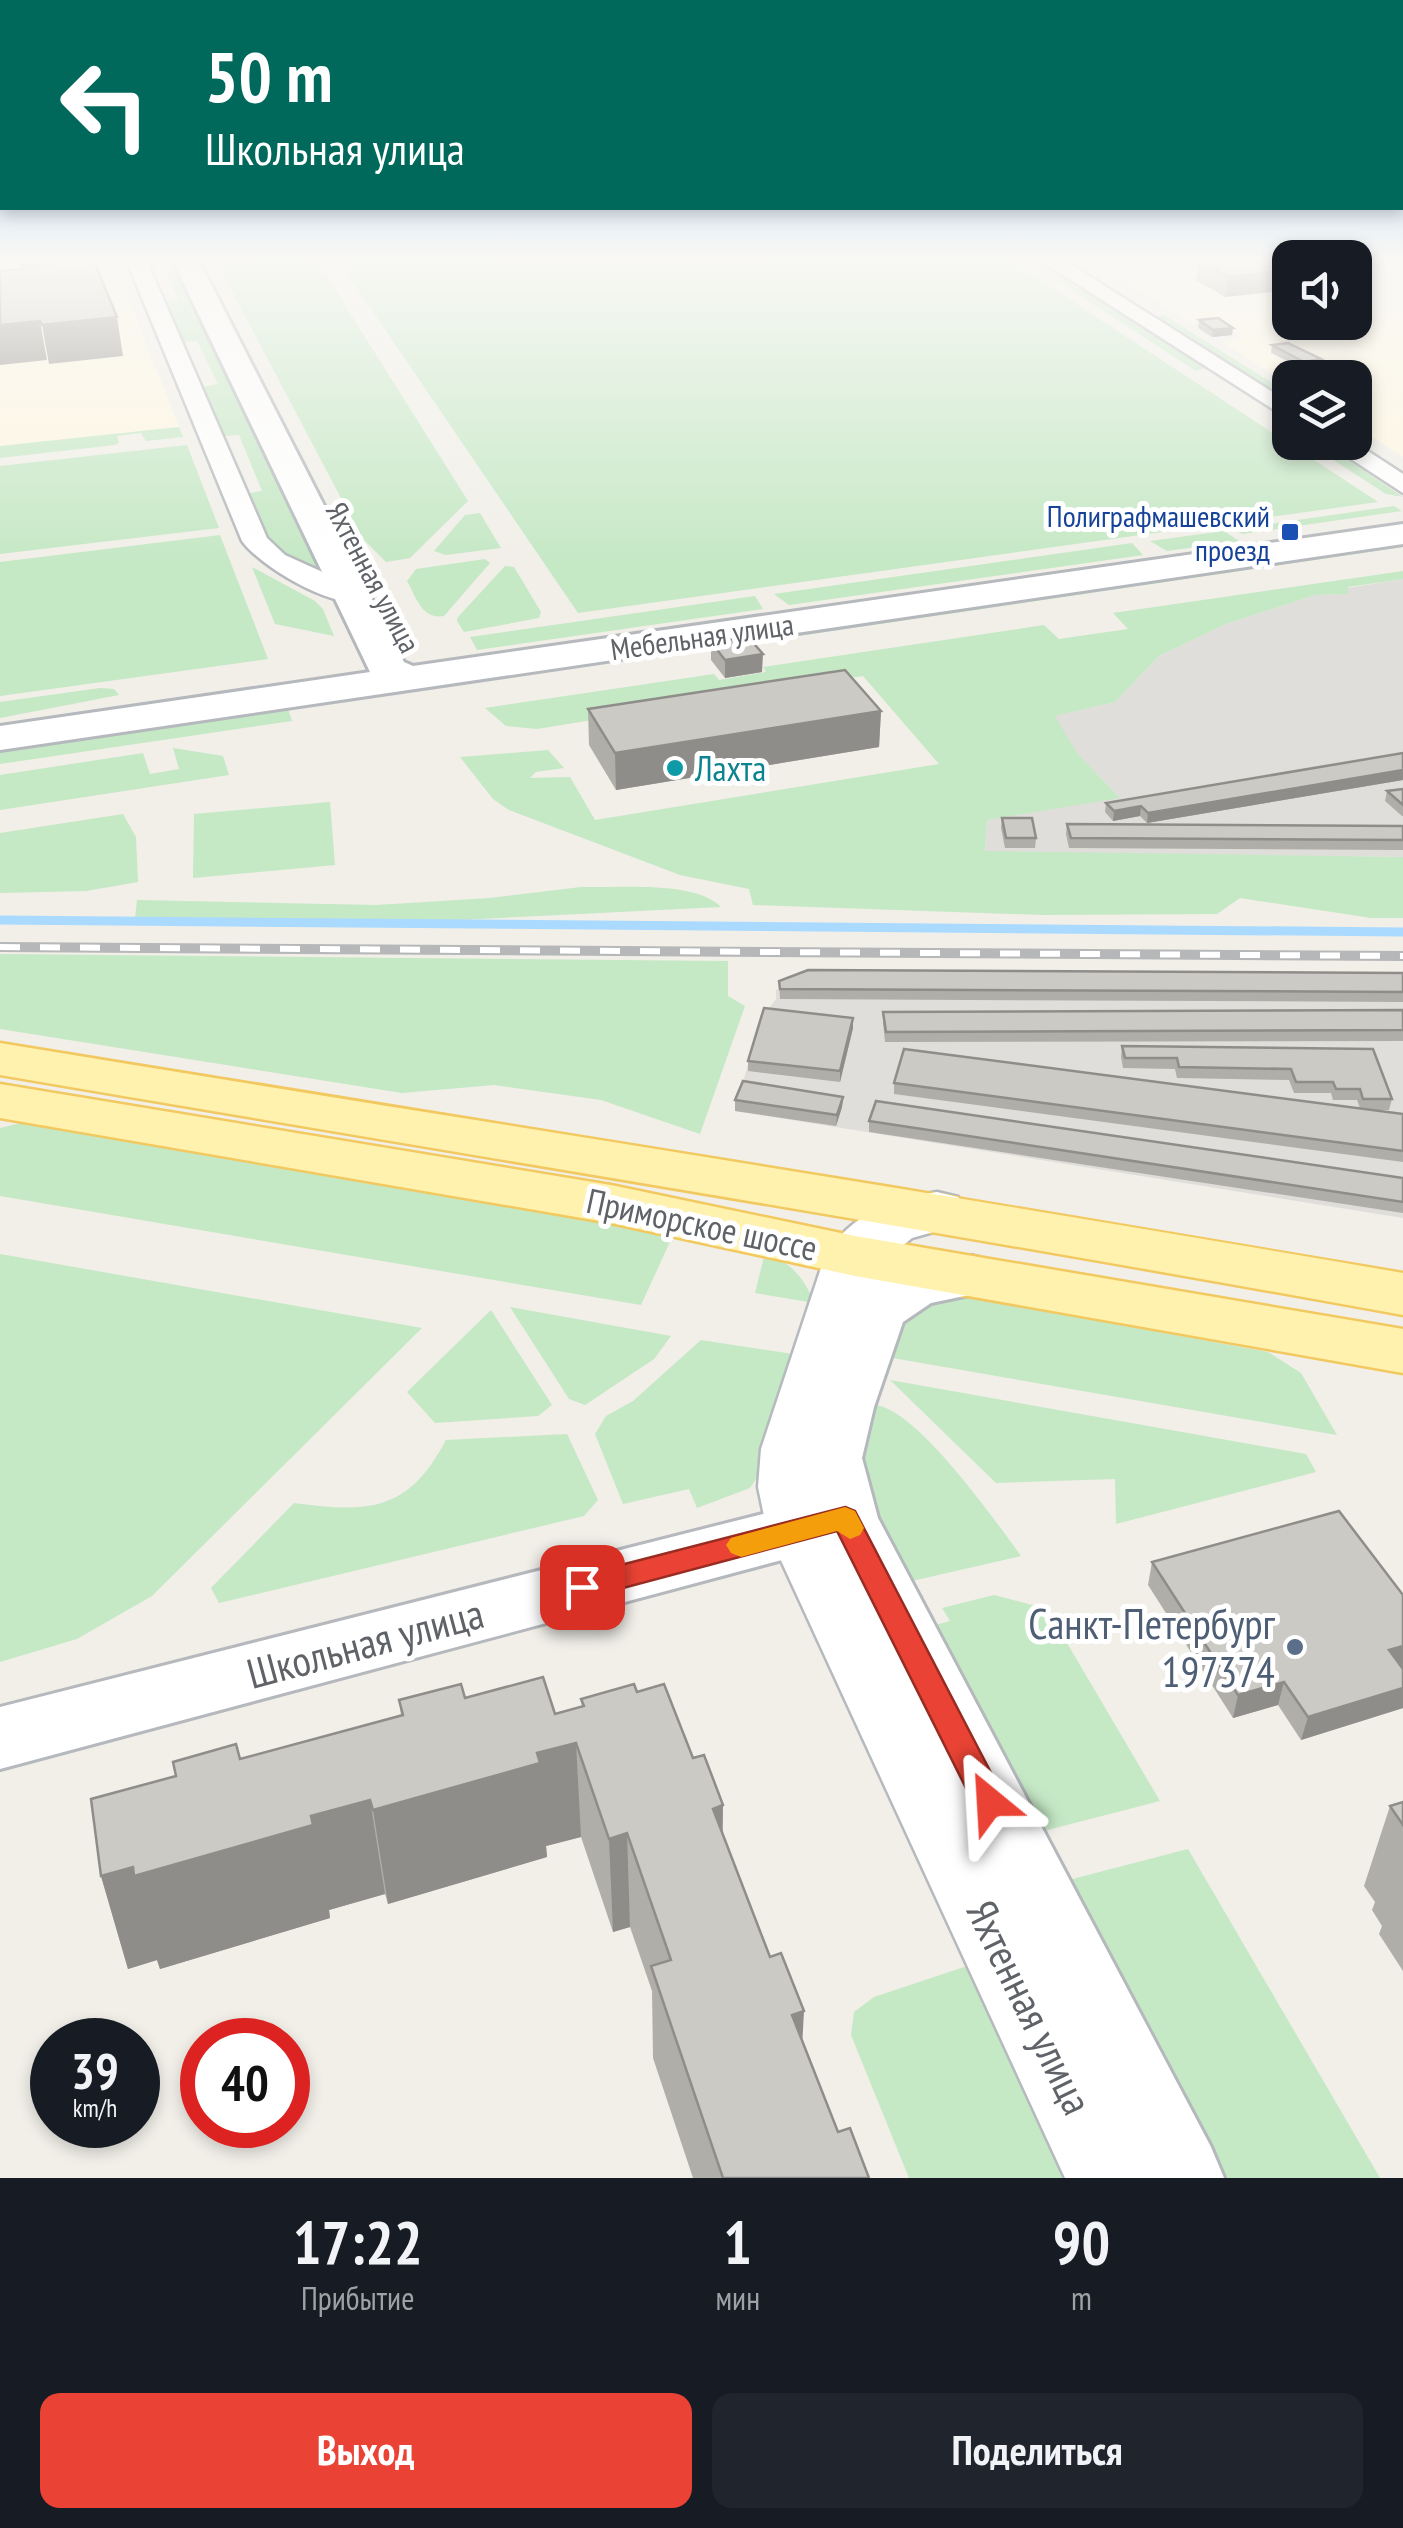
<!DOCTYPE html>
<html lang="ru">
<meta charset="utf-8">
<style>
:root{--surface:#171b24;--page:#20242c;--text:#f1f3f6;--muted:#9ea1a6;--accent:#ea4335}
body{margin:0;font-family:"PT Sans Narrow",sans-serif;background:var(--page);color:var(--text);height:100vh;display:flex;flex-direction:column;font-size:38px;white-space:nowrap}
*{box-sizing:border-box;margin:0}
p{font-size:32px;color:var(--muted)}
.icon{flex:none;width:55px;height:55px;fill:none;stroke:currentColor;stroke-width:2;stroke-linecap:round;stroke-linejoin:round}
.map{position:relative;height:2178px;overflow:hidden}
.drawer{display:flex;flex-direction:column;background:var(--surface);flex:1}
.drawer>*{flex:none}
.hud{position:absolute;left:0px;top:0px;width:1405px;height:210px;box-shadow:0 5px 15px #0003;background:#00695c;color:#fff;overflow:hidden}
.fabs{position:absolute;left:1272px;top:240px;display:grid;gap:20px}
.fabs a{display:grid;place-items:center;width:100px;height:100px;border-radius:20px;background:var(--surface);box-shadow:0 5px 15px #0003;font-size:50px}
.speed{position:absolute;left:30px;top:2018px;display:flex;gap:20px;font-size:50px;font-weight:700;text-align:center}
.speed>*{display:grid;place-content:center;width:130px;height:130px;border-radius:50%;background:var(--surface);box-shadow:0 5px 15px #0003;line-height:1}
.speed small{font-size:25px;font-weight:400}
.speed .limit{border:15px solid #d22;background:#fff;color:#111}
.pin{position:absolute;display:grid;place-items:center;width:85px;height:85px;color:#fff;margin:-42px;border-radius:20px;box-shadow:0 5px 15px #0006}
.me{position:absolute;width:110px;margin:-55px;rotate:333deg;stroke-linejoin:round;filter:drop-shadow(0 0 8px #0008)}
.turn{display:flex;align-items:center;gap:35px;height:210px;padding:0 40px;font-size:45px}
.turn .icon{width:130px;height:130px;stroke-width:2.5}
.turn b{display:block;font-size:70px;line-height:85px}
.eta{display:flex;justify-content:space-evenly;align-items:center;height:170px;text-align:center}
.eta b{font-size:60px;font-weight:800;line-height:70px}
.primary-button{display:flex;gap:20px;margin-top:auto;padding:20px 40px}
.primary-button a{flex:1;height:115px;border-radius:20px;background:var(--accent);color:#fff;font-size:40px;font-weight:800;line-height:115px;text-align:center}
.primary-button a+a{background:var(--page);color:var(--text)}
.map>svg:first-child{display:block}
.commercial{fill:#fef7e0}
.industrial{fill:#e0deda}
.green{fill:#c5e8c5}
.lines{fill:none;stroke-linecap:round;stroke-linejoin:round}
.stream{stroke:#aadaff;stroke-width:9}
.minor-casing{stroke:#b5b8bc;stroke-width:5}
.tertiary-casing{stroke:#b5b8bc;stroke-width:6}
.secondary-casing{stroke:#b6babf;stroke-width:5}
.primary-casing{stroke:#f2c960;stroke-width:5}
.minor{fill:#fff;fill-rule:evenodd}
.tertiary{fill:#fff;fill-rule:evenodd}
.secondary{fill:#fff;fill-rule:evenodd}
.primary{fill:#fff2af;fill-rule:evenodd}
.rail-casing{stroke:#b6b7b8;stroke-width:10}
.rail{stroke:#fff;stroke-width:6;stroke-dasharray:20;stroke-linecap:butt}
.wall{fill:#afaea9}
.shaded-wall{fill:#8f8d8a}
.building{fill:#cccac5;stroke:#8f8d8a;stroke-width:2.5}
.route{fill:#ea4335;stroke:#982c22;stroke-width:2.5}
.slow{fill:#f59e0b}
.transit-dot{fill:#1a4fb4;stroke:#fff;stroke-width:4}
.culture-dot{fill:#0f9aa8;stroke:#fff;stroke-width:4}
.service-dot{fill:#5c6f8a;stroke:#fff;stroke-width:4}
.labels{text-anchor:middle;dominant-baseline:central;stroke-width:10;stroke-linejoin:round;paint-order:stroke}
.far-transit-label{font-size:30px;fill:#164399;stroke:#fff;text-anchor:end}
.far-street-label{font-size:30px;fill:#5f6368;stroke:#fff}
.culture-label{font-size:35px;fill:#0d838f;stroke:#fff;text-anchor:start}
.street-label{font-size:35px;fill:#5f6368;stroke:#fff}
.near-service-label{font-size:42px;fill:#4e5e75;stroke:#fff;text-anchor:end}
.near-street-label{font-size:42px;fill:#5f6368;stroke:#fff}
</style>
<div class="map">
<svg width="1403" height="2178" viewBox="0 0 1403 2178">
<rect width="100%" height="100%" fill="#f1efe8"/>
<!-- commercial -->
<g class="commercial">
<path d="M 0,259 L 113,259 L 179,427 L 0,446 Z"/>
<path d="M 1090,259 L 1290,259 L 1290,322 L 1355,322 L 1355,259 L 1403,259 L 1403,457 L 1355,426 L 1355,378 L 1290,378 L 1290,385 L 1222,342 L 1244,338 L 1217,322 L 1193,324 Z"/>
</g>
<!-- industrial -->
<g class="industrial">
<path d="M 1403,579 L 1403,857 L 985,852 L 987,820 L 1119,797 L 1077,753 L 1054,716 L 1115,702 L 1159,656 L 1226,624 L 1315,595 L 1346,594 L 1347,588 Z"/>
<path d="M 806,979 L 1403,981 L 1403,1218 L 735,1111 L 761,1018 L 776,999 L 776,990 Z"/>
</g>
<!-- green -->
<g class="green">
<path d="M 146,259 L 173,259 L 317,566 C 278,573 261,520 249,493 L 262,491 L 239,435 L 223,436 L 202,387 L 218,384 L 197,341 L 183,342 L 165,301 L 178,299 L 163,263 L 148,264 Z"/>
<path d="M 215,259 L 316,259 L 468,501 L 410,558 L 386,562 L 362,538 Z"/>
<path d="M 337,259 L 1008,259 L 1378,502 L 578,613 Z"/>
<path d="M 1023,259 L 1036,259 L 1206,368 L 1196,371 Z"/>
<path d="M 1164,315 L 1290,394 L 1290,403 L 1155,318 Z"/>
<path d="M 179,427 L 183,437 L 146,441 L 141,433 L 117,436 L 119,443 L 115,445 L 0,458 L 0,446 Z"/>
<path d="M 1307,443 L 1323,443 L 1403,497 L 1386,494 Z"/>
<path d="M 187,445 L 219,528 L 0,554 L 0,466 Z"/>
<path d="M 1394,506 L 1402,511 L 1242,534 L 1235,529 Z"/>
<path d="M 480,513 L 501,548 L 446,555 L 434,551 L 465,515 Z"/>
<path d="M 1224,531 L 1239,541 L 1167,551 L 1150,541 Z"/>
<path d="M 220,535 L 268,659 L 0,696 L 0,562 Z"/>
<path d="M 1132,543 L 1143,555 L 789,605 L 774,594 Z"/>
<path d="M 1403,543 L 1403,547 L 696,651 L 693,646 Z"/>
<path d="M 485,559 L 490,563 L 444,616 C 422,620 416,597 407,581 L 416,569 Z"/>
<path d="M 505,566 L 514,567 L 541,612 L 539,618 L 464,632 L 457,621 L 458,617 Z"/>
<path d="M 252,567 L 315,601 L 323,609 L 334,636 L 275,624 Z"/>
<path d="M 1403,571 L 1403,579 L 1348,587 L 1347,594 L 1315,595 L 1226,624 L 1159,656 L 1115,702 L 1055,716 L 1077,753 L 1120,798 L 987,820 L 985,851 L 1403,857 L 1403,918 L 1371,918 L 1240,898 L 1217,914 L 1043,915 L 753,905 L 749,889 L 680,875 L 509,810 L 493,799 L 460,757 L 548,750 L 564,768 L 536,772 L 530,778 L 570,777 L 595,820 L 939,764 L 863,676 L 537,729 L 506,726 L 485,708 L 714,674 L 719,680 L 766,672 L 763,667 L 1044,625 L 1059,639 L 1128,629 L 1113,613 Z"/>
<path d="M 755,596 L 763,609 L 477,650 L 470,637 Z"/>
<path d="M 100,688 L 114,689 L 119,695 L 0,718 L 0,702 Z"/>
<path d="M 287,706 L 292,721 L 0,764 L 0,748 Z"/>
<path d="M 173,748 L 223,756 L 229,775 L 0,810 L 0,775 L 143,753 L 150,774 L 179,769 Z"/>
<path d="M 330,802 L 335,865 L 193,878 L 194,814 Z"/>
<path d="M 123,814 L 136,837 L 138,882 L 86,891 L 0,893 L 0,833 Z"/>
<path d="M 581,887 C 618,888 696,880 721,907 L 460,920 L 135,918 L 137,900 L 376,905 L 490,898 Z"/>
<path d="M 0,954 L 728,961 L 728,996 L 745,1006 L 700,1134 L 601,1100 L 494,1085 L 402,1093 L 0,1029 Z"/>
<path d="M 29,1121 L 674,1233 L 641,1305 L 0,1196 L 0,1128 Z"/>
<path d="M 765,1253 C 793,1264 802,1276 815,1303 L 755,1293 Z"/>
<path d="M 0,1254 L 422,1328 L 152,1596 L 77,1639 L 0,1662 Z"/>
<path d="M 965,1296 L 1268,1352 L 1301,1373 L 1337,1435 L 881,1356 L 893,1322 L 935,1298 Z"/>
<path d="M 510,1307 L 671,1336 L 654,1359 L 585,1405 L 569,1399 Z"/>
<path d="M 491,1310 L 552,1405 L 538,1416 L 435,1423 L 407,1392 Z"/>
<path d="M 701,1340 L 799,1355 L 760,1473 L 750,1488 L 697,1508 L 689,1489 L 623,1504 L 595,1434 L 606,1416 L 633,1401 Z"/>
<path d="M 890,1380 L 1306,1454 L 1316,1472 L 1116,1524 L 1115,1479 L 996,1483 Z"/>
<path d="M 876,1405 C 918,1411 995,1520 1021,1556 L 912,1581 L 864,1485 L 860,1445 Z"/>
<path d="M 567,1434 L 598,1500 L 584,1516 L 219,1603 L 211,1588 L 294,1503 C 369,1513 408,1512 446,1440 Z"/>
<path d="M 994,1595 L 1047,1609 L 1160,1801 L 1036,1833 L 928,1627 L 950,1621 L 942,1608 Z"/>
<path d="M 1188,1849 L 1380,2178 L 1216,2178 L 1061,1882 Z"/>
<path d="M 976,1963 L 1077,2178 L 909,2178 L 851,2035 L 854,2012 L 874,1997 Z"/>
</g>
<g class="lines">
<!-- stream -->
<path class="stream" d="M 0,920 L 1403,932"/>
<!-- minor casing -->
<g class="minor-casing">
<g id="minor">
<path d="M 126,259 L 146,259 L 267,538 L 285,555 L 360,589 L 364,595 L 360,601 C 330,608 259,565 242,541 Z"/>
<path d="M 1038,259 L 1062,259 L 1290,403 L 1290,420 Z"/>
<path d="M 1325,442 L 1354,442 L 1403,474 L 1403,493 Z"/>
</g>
</g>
<!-- tertiary casing -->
<g class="tertiary-casing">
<g id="tertiary">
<path d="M 172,259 L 198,259 L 404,662 L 413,666 L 1403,524 L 1403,544 L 0,750 L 0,726 L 370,672 Z"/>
<path d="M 972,1256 L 993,1262 L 1001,1276 L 993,1290 L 931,1303 L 903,1322 L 874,1407 L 862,1458 L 878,1518 L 1211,2147 L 1224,2178 L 1134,2178 L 827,1548 L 0,1769 L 0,1707 L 806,1503 C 802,1488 797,1472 798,1457 C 801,1417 837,1310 868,1286 C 896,1265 938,1261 972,1256 Z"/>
</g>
</g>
<!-- secondary casing -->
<g class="secondary-casing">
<path id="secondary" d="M 937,1192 L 958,1197 L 967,1211 L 958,1225 L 912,1238 L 884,1261 L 829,1449 L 826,1487 L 837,1530 L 1159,2178 L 1065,2178 L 767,1530 L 758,1487 L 761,1449 L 825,1256 C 851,1214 890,1200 937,1192 Z"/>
</g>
<!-- primary casing -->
<g class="primary-casing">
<g id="primary">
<path d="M 0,1043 C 468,1120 936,1192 1403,1273 L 1403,1315 C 936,1230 468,1155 0,1075 Z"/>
<path d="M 0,1084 L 611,1185 L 855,1236 L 1403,1329 L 1403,1373 L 855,1276 L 611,1223 L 0,1118 Z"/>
</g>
</g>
<!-- minor -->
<use href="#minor" class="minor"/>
<!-- tertiary -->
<use href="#tertiary" class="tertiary"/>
<!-- secondary -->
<use href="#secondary" class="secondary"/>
<!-- primary -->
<use href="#primary" class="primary"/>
<!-- rail casing -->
<g class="rail-casing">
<path id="rail" d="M 0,947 L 1403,956"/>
</g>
<!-- rail -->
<use href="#rail" class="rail"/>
</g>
<!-- wall -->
<g class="wall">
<path d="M 1290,259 L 1225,297 L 1196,280 L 1199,260 Z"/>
<path d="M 1199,320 L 1232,335 L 1212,337 L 1198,328 Z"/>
<path d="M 1272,345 L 1319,367 L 1303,369 L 1271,353 Z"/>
<path d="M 711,642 L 762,672 L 725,678 L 711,660 Z"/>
<path d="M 588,709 L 881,711 L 879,747 L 616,790 L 589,745 Z"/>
<path d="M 1403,753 L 1403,780 L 1147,823 L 1140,816 L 1113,821 L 1105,812 L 1106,803 Z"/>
<path d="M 1403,789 L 1403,816 L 1402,816 L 1385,801 L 1387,791 Z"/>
<path d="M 1002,818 L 1036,838 L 1035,848 L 1005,848 L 1001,828 Z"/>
<path d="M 1067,824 L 1403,826 L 1403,850 L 1069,848 L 1066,834 Z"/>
<path d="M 1403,973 L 1403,1002 L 780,999 L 779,981 Z"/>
<path d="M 1403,1010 L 1403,1041 L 885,1042 L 883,1022 L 883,1012 Z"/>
<path d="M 853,1028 L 840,1082 L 748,1071 L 748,1061 Z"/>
<path d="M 1122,1046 L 1373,1049 L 1392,1099 L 1389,1110 L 1369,1110 L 1403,1114 L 1403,1162 L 894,1094 L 894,1083 L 1360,1108 L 1357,1100 L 1333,1100 L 1331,1093 L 1294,1093 L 1289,1080 L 1177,1078 L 1175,1069 L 1123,1068 L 1121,1057 Z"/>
<path d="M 843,1097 L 842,1107 L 836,1126 L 735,1111 L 735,1100 Z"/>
<path d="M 869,1121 L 1403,1178 L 1403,1213 L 869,1132 Z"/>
<path d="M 1152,1562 L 1402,1667 L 1403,1708 L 1301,1740 L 1278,1705 L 1233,1718 L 1148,1585 Z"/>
<path d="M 637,1692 L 723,1835 L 838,2132 L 869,2178 L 693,2178 L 653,2058 L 652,1991 L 630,1927 L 613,1932 L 581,1837 L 546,1846 L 547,1857 L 388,1904 L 385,1894 L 329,1910 L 330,1918 L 160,1969 L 157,1960 L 128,1969 L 101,1876 L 401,1715 L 399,1700 L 465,1698 L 555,1714 L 582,1706 L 581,1699 Z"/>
<path d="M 1403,1802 L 1403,1971 L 1379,1934 L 1382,1926 L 1372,1910 L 1375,1902 L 1364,1886 L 1390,1806 Z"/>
</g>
<!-- shaded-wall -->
<g class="shaded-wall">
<path d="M 1290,270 L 1290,290 L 1225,297 L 1228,277 Z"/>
<path d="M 117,317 L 123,356 L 49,364 L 42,325 Z"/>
<path d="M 40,321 L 47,360 L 0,365 L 0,325 Z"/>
<path d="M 1233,328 L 1232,335 L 1212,337 L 1213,330 Z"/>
<path d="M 1321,359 L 1319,367 L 1303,369 L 1304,362 Z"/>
<path d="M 763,654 L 762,672 L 725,678 L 725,660 Z"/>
<path d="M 881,711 L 879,747 L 616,790 L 615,753 Z"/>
<path d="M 1403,770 L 1403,780 L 1147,823 L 1148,813 Z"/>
<path d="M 1141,806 L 1140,816 L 1113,821 L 1114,811 Z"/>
<path d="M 853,1018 L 853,1028 L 840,1082 L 840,1071 Z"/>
<path d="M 843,1097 L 842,1107 L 836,1126 L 837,1115 Z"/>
<path d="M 1403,1646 L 1403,1667 L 1382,1673 L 1389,1650 Z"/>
<path d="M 1284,1682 L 1278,1705 L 1233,1718 L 1238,1695 Z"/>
<path d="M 1403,1688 L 1403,1708 L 1301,1740 L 1308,1717 Z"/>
<path d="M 576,1743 L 581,1837 L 546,1846 L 547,1857 L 388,1904 L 373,1810 L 537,1753 Z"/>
<path d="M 370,1800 L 385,1894 L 329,1910 L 330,1918 L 160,1969 L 157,1960 L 128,1969 L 101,1876 Z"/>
<path d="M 723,1805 L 722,1899 L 713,1809 Z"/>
<path d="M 627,1833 L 630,1927 L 613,1932 L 609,1839 Z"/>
<path d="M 804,2011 L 799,2103 L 792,2015 Z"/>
</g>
<!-- building -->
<g class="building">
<path d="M 93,259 L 117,317 L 42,325 L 40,321 L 0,325 L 0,271 L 24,269 L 22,266 Z"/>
<path d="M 1290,259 L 1290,270 L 1228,277 L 1199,260 Z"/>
<path d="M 1218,318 L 1233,328 L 1213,330 L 1199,320 Z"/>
<path d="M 1288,343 L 1321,359 L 1304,362 L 1272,345 Z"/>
<path d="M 748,637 L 763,654 L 725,660 L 711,642 Z"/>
<path d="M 845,670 L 881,711 L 615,753 L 588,709 Z"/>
<path d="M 1403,753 L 1403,770 L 1148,813 L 1141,806 L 1114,811 L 1106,803 Z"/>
<path d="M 1403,789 L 1403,805 L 1387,791 Z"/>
<path d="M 1002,818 L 1032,818 L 1036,838 L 1006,838 Z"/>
<path d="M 1067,824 L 1403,826 L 1403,840 L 1071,838 Z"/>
<path d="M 808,970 L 1403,973 L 1403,992 L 780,989 L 779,981 Z"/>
<path d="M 764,1008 L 853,1018 L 840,1071 L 748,1061 Z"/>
<path d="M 1403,1010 L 1403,1030 L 886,1032 L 883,1012 Z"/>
<path d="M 1122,1046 L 1373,1049 L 1392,1099 L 1363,1099 L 1360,1089 L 1336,1089 L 1333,1082 L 1296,1082 L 1291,1069 L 1179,1067 L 1177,1058 L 1125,1058 Z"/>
<path d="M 904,1049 L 1403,1114 L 1403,1151 L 894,1083 Z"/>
<path d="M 743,1081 L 843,1097 L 837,1115 L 735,1100 Z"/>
<path d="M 876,1101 L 1403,1178 L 1403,1202 L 869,1121 Z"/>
<path d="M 1339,1511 L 1403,1595 L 1403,1646 L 1389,1650 L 1403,1669 L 1403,1688 L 1308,1717 L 1284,1682 L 1238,1695 L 1152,1562 Z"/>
<path d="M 543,1677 L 555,1714 L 584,1706 L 581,1699 L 634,1684 L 637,1692 L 664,1684 L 693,1758 L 704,1755 L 723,1805 L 713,1809 L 770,1957 L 781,1953 L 804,2011 L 792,2015 L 838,2132 L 850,2128 L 869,2178 L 723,2178 L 651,1966 L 671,1960 L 627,1833 L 609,1839 L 576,1743 L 537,1753 L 540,1763 L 373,1810 L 370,1800 L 311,1816 L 313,1825 L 134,1876 L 133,1867 L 101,1876 L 91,1799 L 176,1776 L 173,1762 L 236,1744 L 240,1759 L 403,1715 L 399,1700 L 461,1684 L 465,1698 Z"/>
<path d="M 1403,1802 L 1403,1825 L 1390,1806 Z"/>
</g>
<!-- sky -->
<linearGradient id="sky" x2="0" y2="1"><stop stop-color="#8fc3f1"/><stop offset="0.46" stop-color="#f9f8f5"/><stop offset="1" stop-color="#f9f8f5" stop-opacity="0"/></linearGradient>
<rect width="1403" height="564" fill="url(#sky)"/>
<!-- route -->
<path class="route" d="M 845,1507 L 855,1511 L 1001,1792 L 1006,1802 L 1001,1812 L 990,1816 L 978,1812 L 837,1531 L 582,1599 L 571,1595 L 567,1587 L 571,1579 L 582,1575 Z"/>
<!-- slow -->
<path class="slow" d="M 845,1507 L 855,1511 L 864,1528 L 860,1535 L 850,1539 L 837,1531 L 741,1557 L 731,1553 L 726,1545 L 731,1538 Z"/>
<!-- markers -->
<rect class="transit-dot" x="1280" y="522" width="20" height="20" rx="5"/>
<circle class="culture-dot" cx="675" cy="768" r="10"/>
<circle class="service-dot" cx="1295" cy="1647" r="10"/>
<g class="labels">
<!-- far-transit labels -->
<g class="far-transit-label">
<text x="1270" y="515">Полиграфмашевский<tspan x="1270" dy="34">проезд</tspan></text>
</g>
<!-- far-street labels -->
<g class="far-street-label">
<text transform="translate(374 577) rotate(62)">Яхтенная улица</text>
<text transform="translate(702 636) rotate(-8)">Мебельная улица</text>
</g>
<!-- culture labels -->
<g class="culture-label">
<text x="695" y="768">Лахта</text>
</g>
<!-- street labels -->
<g class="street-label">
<text transform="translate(702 1224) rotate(12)">Приморское шоссе</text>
</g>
<!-- near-service labels -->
<g class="near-service-label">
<text x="1275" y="1623">Санкт-Петербург<tspan x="1275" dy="48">197374</tspan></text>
</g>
<!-- near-street labels -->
<g class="near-street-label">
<text transform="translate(365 1643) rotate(-15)">Школьная улица</text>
<text transform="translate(1030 2007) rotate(64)">Яхтенная улица</text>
</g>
</g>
</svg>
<div class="fabs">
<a><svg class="icon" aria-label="sound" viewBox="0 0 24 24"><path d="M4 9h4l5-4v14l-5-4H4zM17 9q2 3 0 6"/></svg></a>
<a><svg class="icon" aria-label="layers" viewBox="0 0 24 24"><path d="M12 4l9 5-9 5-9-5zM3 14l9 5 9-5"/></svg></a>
</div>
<div class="speed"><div>39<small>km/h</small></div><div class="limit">40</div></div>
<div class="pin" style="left:582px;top:1587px;background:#d93025"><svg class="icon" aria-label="arrive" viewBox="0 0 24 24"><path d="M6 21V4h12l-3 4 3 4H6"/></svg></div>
<svg class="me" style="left:990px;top:1802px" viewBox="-20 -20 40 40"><path d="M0-17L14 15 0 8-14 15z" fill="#ea4335" stroke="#fff" stroke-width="4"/></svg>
<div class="hud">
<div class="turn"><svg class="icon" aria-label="left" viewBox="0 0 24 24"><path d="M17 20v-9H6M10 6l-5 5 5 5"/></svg><div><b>50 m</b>Школьная улица</div></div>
</div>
</div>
<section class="drawer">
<div class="eta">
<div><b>17:22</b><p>Прибытие</p></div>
<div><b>1</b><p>мин</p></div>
<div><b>90</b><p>m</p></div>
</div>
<div class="primary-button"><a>Выход</a><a>Поделиться</a></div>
</section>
